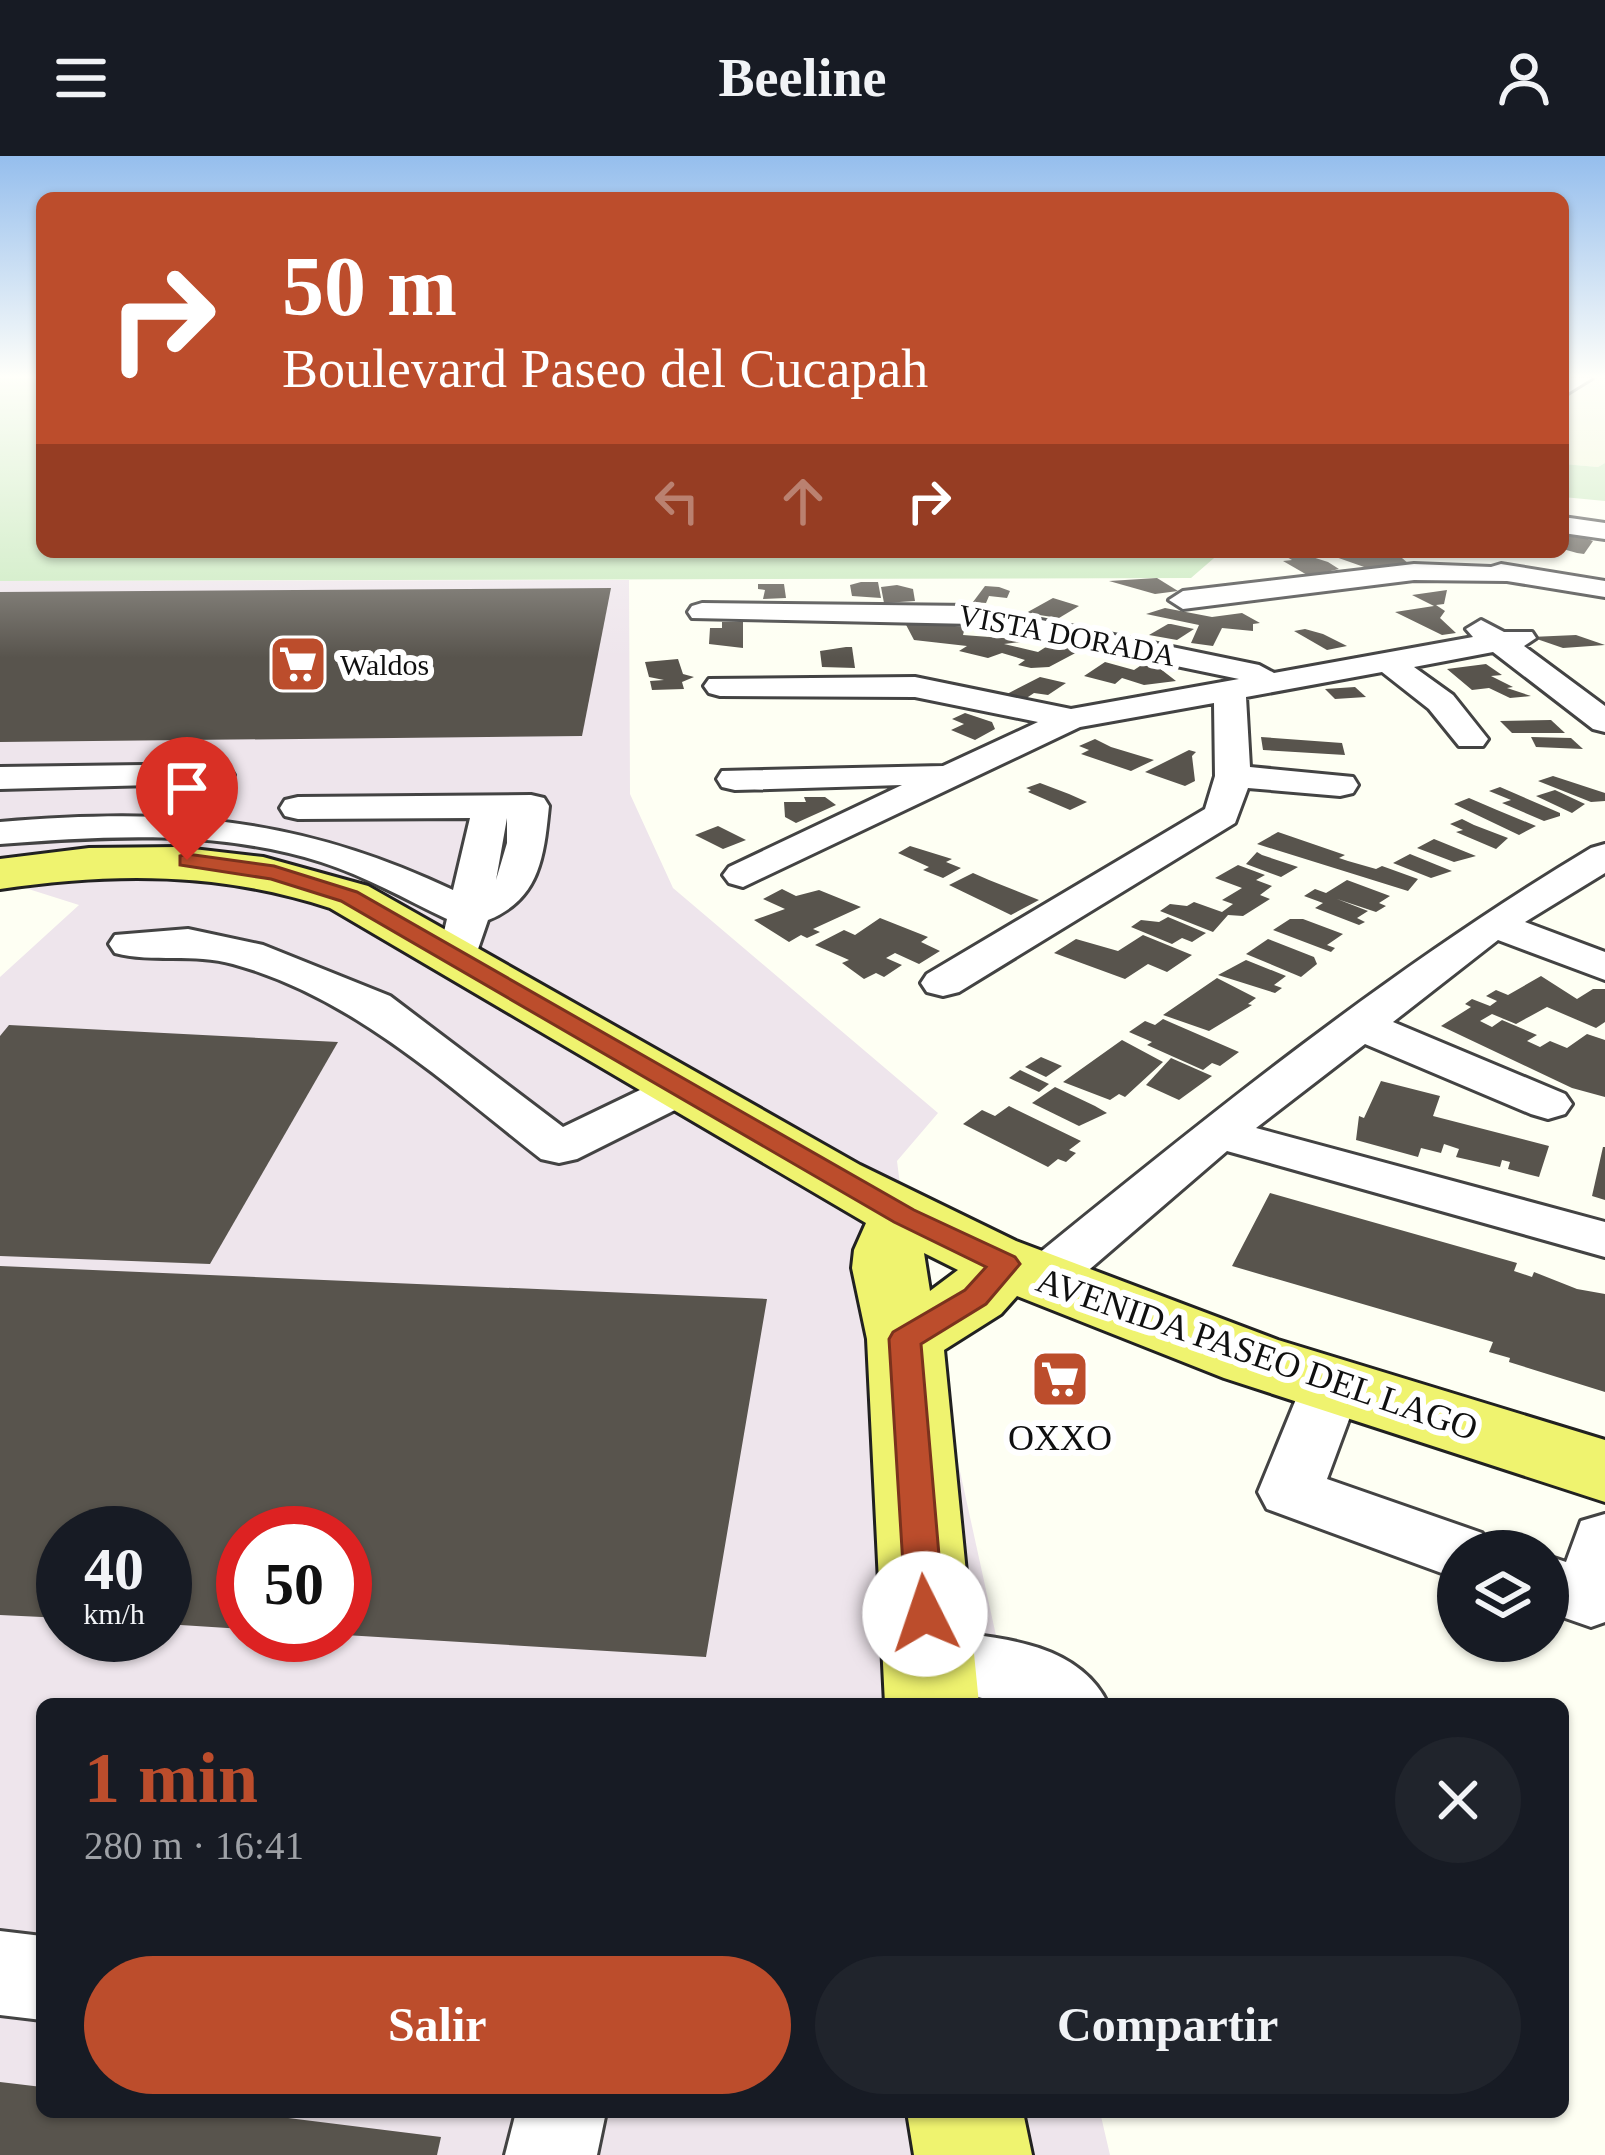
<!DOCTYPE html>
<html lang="es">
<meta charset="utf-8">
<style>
:root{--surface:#171b24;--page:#20242c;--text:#f1f3f6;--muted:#9ea1a6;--accent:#bc4d2c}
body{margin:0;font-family:Georgia,serif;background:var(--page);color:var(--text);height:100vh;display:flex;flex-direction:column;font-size:45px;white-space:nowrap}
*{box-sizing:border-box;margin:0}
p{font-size:39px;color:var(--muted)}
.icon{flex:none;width:66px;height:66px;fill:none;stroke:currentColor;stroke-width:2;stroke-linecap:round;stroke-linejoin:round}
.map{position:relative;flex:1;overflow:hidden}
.drawer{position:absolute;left:36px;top:1542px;width:1533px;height:420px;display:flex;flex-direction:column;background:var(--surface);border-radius:18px;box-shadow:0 3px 9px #0004}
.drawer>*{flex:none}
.banner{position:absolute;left:36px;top:36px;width:1533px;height:366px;border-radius:18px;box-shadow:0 3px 9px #0004;background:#bc4d2c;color:#fff;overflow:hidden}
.controls{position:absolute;left:1437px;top:1374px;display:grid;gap:24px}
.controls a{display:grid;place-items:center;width:132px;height:132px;border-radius:50%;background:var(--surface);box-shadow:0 3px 9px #0004;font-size:60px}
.speed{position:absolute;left:36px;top:1350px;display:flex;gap:24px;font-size:60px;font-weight:700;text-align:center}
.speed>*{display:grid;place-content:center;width:156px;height:156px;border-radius:50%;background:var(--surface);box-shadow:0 3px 9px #0004;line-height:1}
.speed small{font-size:30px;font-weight:400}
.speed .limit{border:18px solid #d22;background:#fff;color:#111}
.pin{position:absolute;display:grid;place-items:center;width:102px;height:102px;color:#fff;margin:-123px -51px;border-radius:50% 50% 50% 0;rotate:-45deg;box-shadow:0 0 12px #0007}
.pin .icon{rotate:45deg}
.me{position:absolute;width:132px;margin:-66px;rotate:356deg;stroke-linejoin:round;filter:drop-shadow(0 0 9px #0008)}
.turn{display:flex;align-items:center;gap:42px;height:252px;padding:0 48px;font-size:54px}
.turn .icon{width:156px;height:156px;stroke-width:2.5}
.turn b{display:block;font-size:84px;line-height:102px}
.lanes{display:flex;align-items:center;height:114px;padding:0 48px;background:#0003;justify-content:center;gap:60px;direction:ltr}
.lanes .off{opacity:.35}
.round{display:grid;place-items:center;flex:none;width:126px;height:126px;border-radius:63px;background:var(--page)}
.summary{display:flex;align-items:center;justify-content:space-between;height:204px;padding:0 48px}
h1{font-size:72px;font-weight:800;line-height:90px;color:var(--accent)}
.button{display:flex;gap:24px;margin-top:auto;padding:24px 48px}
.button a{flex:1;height:138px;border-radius:72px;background:var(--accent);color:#fff;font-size:48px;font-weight:800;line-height:138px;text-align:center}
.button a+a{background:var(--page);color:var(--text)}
header{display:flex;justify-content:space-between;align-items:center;height:156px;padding:0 48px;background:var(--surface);font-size:54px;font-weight:800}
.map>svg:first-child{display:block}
.industrial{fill:#eee5ec;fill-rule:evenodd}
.farmland{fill:#eef4d4}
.green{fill:#c8e9bd}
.building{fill:#58544d}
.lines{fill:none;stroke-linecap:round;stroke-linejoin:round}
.minor-casing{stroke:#434343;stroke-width:6}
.major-casing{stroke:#212121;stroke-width:6}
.minor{fill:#fff;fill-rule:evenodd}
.major{fill:#eff36f;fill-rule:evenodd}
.route{fill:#bc4d2c;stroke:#7a321d;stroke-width:3}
.labels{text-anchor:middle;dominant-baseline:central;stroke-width:12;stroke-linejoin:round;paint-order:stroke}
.far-street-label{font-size:30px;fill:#101010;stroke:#fff}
.far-poi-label{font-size:30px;fill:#101010;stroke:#fff;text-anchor:start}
.street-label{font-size:36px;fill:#101010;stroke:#fff}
.poi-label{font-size:36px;fill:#101010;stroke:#fff}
</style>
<header><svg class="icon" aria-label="menu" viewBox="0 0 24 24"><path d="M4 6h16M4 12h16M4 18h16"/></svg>Beeline<svg class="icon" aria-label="person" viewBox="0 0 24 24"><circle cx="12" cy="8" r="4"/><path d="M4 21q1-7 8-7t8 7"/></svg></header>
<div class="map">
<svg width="1605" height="1999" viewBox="0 0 1605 1999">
<rect width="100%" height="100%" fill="#fefff3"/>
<!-- industrial -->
<path class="industrial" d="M 629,424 L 630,638 L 673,732 L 938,957 L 897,1005 L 904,1060 L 1011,1548 L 42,1548 L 42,1956 L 1100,1956 L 1110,1999 L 0,1999 L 0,821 L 79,749 L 0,724 L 0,425 ZM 63,1377 L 165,1377 L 165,1479 L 63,1479 ZM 243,1377 L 345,1377 L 345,1479 L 243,1479 Z"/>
<!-- farmland -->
<path class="farmland" d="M 1563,222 L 1605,222 L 1605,307 L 1598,311 L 1563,308 Z"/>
<!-- green -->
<g class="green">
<path d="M 0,222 L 42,222 L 42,396 L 1221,396 L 1191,422 L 0,425 Z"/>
<path d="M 1605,307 L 1605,345 L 1563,341 L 1563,308 L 1598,311 Z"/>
</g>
<!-- building -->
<g class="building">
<path d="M 1563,380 L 1585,382 L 1593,385 L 1584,398 L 1577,397 L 1563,393 Z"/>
<path d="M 1354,396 L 1395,396 L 1409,408 L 1367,412 L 1330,399 Z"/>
<path d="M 1303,398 L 1328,406 L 1339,413 L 1309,420 L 1283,405 L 1292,404 L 1285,400 Z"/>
<path d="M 1157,422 L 1178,435 L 1155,438 L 1109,425 Z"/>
<path d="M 861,426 L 878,426 L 881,442 L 852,440 L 850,429 Z"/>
<path d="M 758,428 L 784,428 L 786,442 L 763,443 L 765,434 L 758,433 Z"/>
<path d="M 897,429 L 913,433 L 915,445 L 884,447 L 881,431 Z"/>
<path d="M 985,430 L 999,431 L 1010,435 L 1007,442 L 989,440 L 986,447 L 973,446 Z"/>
<path d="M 611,432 L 582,580 L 0,586 L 0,436 Z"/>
<path d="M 1447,434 L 1444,448 L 1436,449 L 1445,455 L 1440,462 L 1456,477 L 1442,479 L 1395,456 L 1434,450 L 1412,439 Z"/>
<path d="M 1053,442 L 1079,450 L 1059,462 L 1026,457 Z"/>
<path d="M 1165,452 L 1212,461 L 1242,457 L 1260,467 L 1253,468 L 1253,475 L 1222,472 L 1213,490 L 1191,487 L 1199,469 L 1146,458 Z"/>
<path d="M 904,465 L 965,471 L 963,479 L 1016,483 L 1021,486 L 1004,488 L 1038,496 L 1049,489 L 1083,493 L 1049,511 L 1031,512 L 1018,509 L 1025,504 L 1002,497 L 988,502 L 959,495 L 967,490 L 914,484 Z"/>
<path d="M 722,466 L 743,466 L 743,492 L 709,488 L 710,472 L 722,472 Z"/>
<path d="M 1168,468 L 1171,468 L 1194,473 L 1177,484 L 1149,479 Z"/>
<path d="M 1305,473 L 1323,478 L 1347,490 L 1327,494 L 1294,475 Z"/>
<path d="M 1576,479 L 1605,489 L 1563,492 L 1531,481 Z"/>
<path d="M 846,491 L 852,491 L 855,512 L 822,511 L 820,495 Z"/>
<path d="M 678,503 L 683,518 L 694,521 L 682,526 L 684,533 L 652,534 L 650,525 L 664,524 L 649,521 L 645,506 Z"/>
<path d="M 1105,506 L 1134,514 L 1143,508 L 1158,511 L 1176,525 L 1144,529 L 1122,522 L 1115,528 L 1084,520 Z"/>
<path d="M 1486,508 L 1502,519 L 1491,520 L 1513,531 L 1507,532 L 1531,540 L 1510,542 L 1489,532 L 1472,534 L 1447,513 Z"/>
<path d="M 1040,521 L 1066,527 L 1048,539 L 1034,537 L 1025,543 L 1007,538 Z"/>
<path d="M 1355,531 L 1366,541 L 1335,543 L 1325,533 Z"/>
<path d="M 965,557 L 992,566 L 995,573 L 975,584 L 951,574 L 964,568 L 952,563 Z"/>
<path d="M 1551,564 L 1565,577 L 1512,577 L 1500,565 Z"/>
<path d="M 1261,581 L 1342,587 L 1345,599 L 1263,594 Z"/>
<path d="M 1531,581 L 1571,582 L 1583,593 L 1536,591 Z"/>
<path d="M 1095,583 L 1111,591 L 1154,604 L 1131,615 L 1081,598 L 1089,594 L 1079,590 Z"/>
<path d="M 1189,594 L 1196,596 L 1192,600 L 1195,625 L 1185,630 L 1145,616 Z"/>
<path d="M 1553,620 L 1605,637 L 1605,645 L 1591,646 L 1538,625 Z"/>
<path d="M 1040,627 L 1069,638 L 1087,646 L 1070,654 L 1028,636 L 1031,634 L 1026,632 Z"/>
<path d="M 1500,631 L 1560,657 L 1560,660 L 1544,665 L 1502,647 L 1511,644 L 1489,635 Z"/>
<path d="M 1555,634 L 1585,648 L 1572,657 L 1536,640 Z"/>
<path d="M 804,641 L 825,641 L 836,649 L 796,667 L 785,661 L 784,646 L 806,646 Z"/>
<path d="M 1469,642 L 1497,654 L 1536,670 L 1519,679 L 1454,648 Z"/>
<path d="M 1462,663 L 1474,669 L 1508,682 L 1496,693 L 1456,676 L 1463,674 L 1450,668 Z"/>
<path d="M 718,670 L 746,684 L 723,693 L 695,679 Z"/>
<path d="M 1278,676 L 1345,699 L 1339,702 L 1348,705 L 1376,713 L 1382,710 L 1418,723 L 1408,735 L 1257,688 Z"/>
<path d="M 1434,683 L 1461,694 L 1476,700 L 1454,706 L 1417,692 Z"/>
<path d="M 910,690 L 952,703 L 946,706 L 961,712 L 943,722 L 923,714 L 929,711 L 898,697 Z"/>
<path d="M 1257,696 L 1262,699 L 1298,711 L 1281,721 L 1246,708 Z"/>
<path d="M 1410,698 L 1437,709 L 1452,715 L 1431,722 L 1393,707 Z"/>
<path d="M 1238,709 L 1265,719 L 1256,724 L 1272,730 L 1260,739 L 1270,743 L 1243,760 L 1228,759 L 1213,776 L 1160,755 L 1170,748 L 1187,750 L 1194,746 L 1222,756 L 1233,748 L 1222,744 L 1242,732 L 1215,722 Z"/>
<path d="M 973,717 L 989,724 L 1039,744 L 1011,759 L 949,729 Z"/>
<path d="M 1347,724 L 1390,740 L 1379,747 L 1386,750 L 1376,756 L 1337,743 L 1368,755 L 1357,762 L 1365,766 L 1359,769 L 1315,752 L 1323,747 L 1304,740 L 1315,733 L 1326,737 Z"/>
<path d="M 782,733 L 796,740 L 819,734 L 861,751 L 813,773 L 820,776 L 807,782 L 801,779 L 789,786 L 754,764 L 785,753 L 763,743 Z"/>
<path d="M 1168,761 L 1206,777 L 1192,786 L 1182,782 L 1172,788 L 1131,771 L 1141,764 L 1159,766 Z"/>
<path d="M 880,762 L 928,781 L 921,786 L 940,795 L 919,808 L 895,797 L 886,802 L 902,809 L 884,821 L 876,817 L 864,823 L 842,807 L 849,804 L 815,789 L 844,774 L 855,779 Z"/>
<path d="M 1290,763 L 1303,763 L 1343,778 L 1327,789 L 1335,792 L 1331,796 L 1273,774 Z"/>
<path d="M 1143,779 L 1192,799 L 1167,816 L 1148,808 L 1125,823 L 1054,797 L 1076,783 L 1118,795 Z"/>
<path d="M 1268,783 L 1314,801 L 1317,808 L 1301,821 L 1246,798 Z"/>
<path d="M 1246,804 L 1286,820 L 1274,829 L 1282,832 L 1275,837 L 1218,819 Z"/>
<path d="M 1541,820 L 1577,843 L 1593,833 L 1605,833 L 1605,866 L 1596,872 L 1547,851 L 1516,868 L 1492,858 L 1480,865 L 1492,871 L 1502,864 L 1537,879 L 1527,885 L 1540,891 L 1550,885 L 1567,892 L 1587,878 L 1605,884 L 1605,941 L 1572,932 L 1441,870 L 1471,851 L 1465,848 L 1472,843 L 1490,850 L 1497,845 L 1486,840 L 1496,834 L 1508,839 Z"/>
<path d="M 1217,822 L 1256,842 L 1248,848 L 1252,849 L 1209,875 L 1163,859 Z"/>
<path d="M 1163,863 L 1172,867 L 1239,896 L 1220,910 L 1212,907 L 1203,914 L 1147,889 L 1152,886 L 1129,876 L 1145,865 L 1155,869 Z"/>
<path d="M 9,869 L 338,886 L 210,1108 L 0,1100 L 0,880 Z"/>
<path d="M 1122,884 L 1163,906 L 1125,941 L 1119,938 L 1110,944 L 1063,926 Z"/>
<path d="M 1041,901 L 1062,910 L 1046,921 L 1025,911 Z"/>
<path d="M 1171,902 L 1212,920 L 1179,944 L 1146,929 Z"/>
<path d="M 1020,914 L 1049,928 L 1039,936 L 1009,922 Z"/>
<path d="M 1381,925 L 1440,940 L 1433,960 L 1549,990 L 1539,1021 L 1508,1013 L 1510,1006 L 1502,1004 L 1500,1011 L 1456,1001 L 1459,993 L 1444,988 L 1441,997 L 1421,992 L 1418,1001 L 1356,984 L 1359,960 L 1364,962 Z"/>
<path d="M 1055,931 L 1095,950 L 1107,957 L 1079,970 L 1032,947 Z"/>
<path d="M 1009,950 L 1081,985 L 1069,994 L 1076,997 L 1066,1006 L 1058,1003 L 1048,1011 L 963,968 L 982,954 L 995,960 Z"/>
<path d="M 1603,991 L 1605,991 L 1605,1044 L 1592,1040 Z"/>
<path d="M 1270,1037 L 1517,1107 L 1514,1115 L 1532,1121 L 1534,1116 L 1577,1133 L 1605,1138 L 1605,1236 L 1509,1206 L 1510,1202 L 1489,1196 L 1493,1186 L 1232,1110 Z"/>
<path d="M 0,1110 L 767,1143 L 706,1501 L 345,1479 L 345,1377 L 243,1377 L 243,1473 L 165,1468 L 165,1377 L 63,1377 L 63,1462 L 0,1459 Z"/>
<path d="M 0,1926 L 42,1931 L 42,1956 L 241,1956 L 441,1981 L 437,1999 L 0,1999 Z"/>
</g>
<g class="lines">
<!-- minor casing -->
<g class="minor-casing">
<g id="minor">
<path d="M 1569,222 L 1592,222 L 1563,240 L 1563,225 Z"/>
<path d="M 1563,361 L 1605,367 L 1605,383 L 1563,377 Z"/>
<path d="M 1414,408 L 1491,411 L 1501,408 L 1605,425 L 1605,441 L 1507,425 L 1414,424 L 1183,453 L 1169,444 L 1183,435 Z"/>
<path d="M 702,447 L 974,450 L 1259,509 L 1274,517 L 1473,481 L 1466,473 L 1481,464 L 1504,476 L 1532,476 L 1536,482 L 1524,490 L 1605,550 L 1605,576 L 1593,573 L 1493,496 L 1414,511 L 1453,539 L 1488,583 L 1483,590 L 1459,590 L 1429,553 L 1382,516 L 1246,541 L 1250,611 L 1353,621 L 1358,629 L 1353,637 L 1340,640 L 1248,632 L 1235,667 L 959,836 L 943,840 L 927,836 L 921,827 L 927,818 L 1205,653 L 1215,620 L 1214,547 L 1080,571 L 743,731 L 729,727 L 723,719 L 729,711 L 902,629 L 735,634 L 722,631 L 717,623 L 722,615 L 943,610 L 1038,566 L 915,541 L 720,540 L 709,537 L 704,530 L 709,523 L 915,521 L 1071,553 L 1239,523 L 974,468 L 692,462 L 688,456 L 692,450 Z"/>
<path d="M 216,608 L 229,611 L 234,619 L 229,627 L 0,633 L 0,611 Z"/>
<path d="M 531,639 L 544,642 L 549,650 C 544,700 540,743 488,764 L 478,793 L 463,797 L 448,793 L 442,784 L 447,763 C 405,743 365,720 321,706 C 218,673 106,680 0,688 L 0,666 C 171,652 297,660 453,734 L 470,662 L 298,663 L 285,660 L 280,652 L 285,644 L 298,641 ZM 507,662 L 507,687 L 496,724 Z"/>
<path d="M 1605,688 L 1605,717 L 1525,766 L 1605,796 L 1605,824 L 1498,784 L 1393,866 L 1565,938 L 1572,948 L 1565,958 L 1548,963 L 1531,958 L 1365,888 L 1256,972 L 1605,1066 L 1605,1101 L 1227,995 L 1062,1137 L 1042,1143 L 1022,1137 L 1014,1124 L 1022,1111 C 1205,962 1389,813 1591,692 Z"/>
<path d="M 188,773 L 263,789 L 390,840 L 563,971 L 665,922 L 682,918 L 699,922 L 706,932 L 699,942 L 577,1003 L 559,1007 L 541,1003 C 445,928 353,841 233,808 C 193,797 154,807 115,797 L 109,788 L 115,779 Z"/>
<path d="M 1331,1209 L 1352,1216 L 1361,1231 L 1327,1323 L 1482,1377 L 1491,1395 L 1458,1395 L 1458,1423 L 1267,1353 L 1258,1336 L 1301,1231 L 1310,1216 Z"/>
<path d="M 1605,1358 L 1605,1466 L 1591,1471 L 1548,1456 L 1548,1400 L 1566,1406 L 1581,1365 Z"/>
<path d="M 928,1474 C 991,1481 1077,1483 1108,1548 L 1010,1548 L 903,1525 L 892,1504 L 903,1483 Z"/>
<path d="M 0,1775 L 42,1780 L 42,1864 L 0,1859 Z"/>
<path d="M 516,1956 L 606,1956 L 597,1999 L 505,1999 Z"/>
</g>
</g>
<!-- major casing -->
<g class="major-casing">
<g id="major">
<path d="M 176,691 L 263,701 L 368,730 L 860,1009 L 1016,1085 L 1278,1184 L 1605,1284 L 1605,1346 L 1224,1222 L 1017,1140 L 1001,1158 L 944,1194 L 979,1548 L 885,1548 L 867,1183 L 852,1112 L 854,1094 L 866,1067 L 330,752 C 221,716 114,716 0,733 L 0,703 L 89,692 ZM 924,1097 L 958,1114 L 930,1135 Z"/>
<path d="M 907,1956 L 1023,1956 L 1032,1999 L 914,1999 Z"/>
</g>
</g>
<!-- minor -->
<use href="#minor" class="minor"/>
<!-- major -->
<use href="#major" class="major"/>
</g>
<!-- sky -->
<linearGradient id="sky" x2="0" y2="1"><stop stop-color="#95beed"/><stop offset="0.44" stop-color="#fffffa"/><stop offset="1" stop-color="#fffffa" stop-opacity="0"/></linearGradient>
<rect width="1605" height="502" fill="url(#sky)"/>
<!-- route -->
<path class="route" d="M 187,698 L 274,710 L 357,736 L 914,1054 L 1015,1101 L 1020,1108 L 986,1148 L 921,1188 L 944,1458 L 938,1469 L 925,1473 L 912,1469 L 906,1458 L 889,1183 L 893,1176 L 965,1134 L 986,1111 L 894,1066 L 341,745 L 271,723 L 180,709 L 180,700 Z"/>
<!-- icons -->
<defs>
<g id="supermarket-square" transform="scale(3)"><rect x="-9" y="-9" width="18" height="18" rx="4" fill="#bc4d2c" stroke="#fff"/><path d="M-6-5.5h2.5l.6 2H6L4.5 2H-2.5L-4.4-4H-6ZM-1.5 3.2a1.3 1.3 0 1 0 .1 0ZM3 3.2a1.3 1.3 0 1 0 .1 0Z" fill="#fff"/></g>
</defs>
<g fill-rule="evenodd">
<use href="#supermarket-square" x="298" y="508"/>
<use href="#supermarket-square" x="1060" y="1223"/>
</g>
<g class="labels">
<!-- far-street labels -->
<g class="far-street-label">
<text transform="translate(1067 479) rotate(11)">VISTA DORADA</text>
</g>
<!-- far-poi labels -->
<g class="far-poi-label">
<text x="340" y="508">Waldos</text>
</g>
<!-- street labels -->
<g class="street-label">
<text transform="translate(1257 1198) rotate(19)">AVENIDA PASEO DEL LAGO</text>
</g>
<!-- poi labels -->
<g class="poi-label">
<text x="1060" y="1282">OXXO</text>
</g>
</g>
</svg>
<div class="controls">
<a><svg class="icon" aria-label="layers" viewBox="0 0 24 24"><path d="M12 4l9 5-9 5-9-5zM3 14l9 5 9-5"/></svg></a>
</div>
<div class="speed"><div>40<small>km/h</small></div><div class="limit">50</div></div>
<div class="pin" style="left:187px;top:704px;background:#d93025"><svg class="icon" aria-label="arrive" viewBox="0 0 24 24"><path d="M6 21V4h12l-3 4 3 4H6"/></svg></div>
<svg class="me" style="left:925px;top:1458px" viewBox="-20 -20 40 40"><circle r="19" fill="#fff"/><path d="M0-13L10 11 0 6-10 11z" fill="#bc4d2c"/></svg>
<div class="banner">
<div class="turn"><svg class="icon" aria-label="right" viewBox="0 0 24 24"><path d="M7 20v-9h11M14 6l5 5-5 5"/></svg><div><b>50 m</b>Boulevard Paseo del Cucapah</div></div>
<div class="lanes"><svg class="icon off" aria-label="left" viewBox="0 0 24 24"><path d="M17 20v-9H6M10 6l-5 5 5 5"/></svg><svg class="icon off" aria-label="ahead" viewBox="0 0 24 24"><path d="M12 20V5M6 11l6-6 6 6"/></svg><svg class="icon" aria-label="right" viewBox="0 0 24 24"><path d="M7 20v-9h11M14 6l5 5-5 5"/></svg></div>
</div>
<section class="drawer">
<div class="summary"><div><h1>1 min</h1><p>280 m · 16:41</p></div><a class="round"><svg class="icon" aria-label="close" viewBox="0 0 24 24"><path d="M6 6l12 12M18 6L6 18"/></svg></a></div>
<div class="button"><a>Salir</a><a>Compartir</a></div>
</section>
</div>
